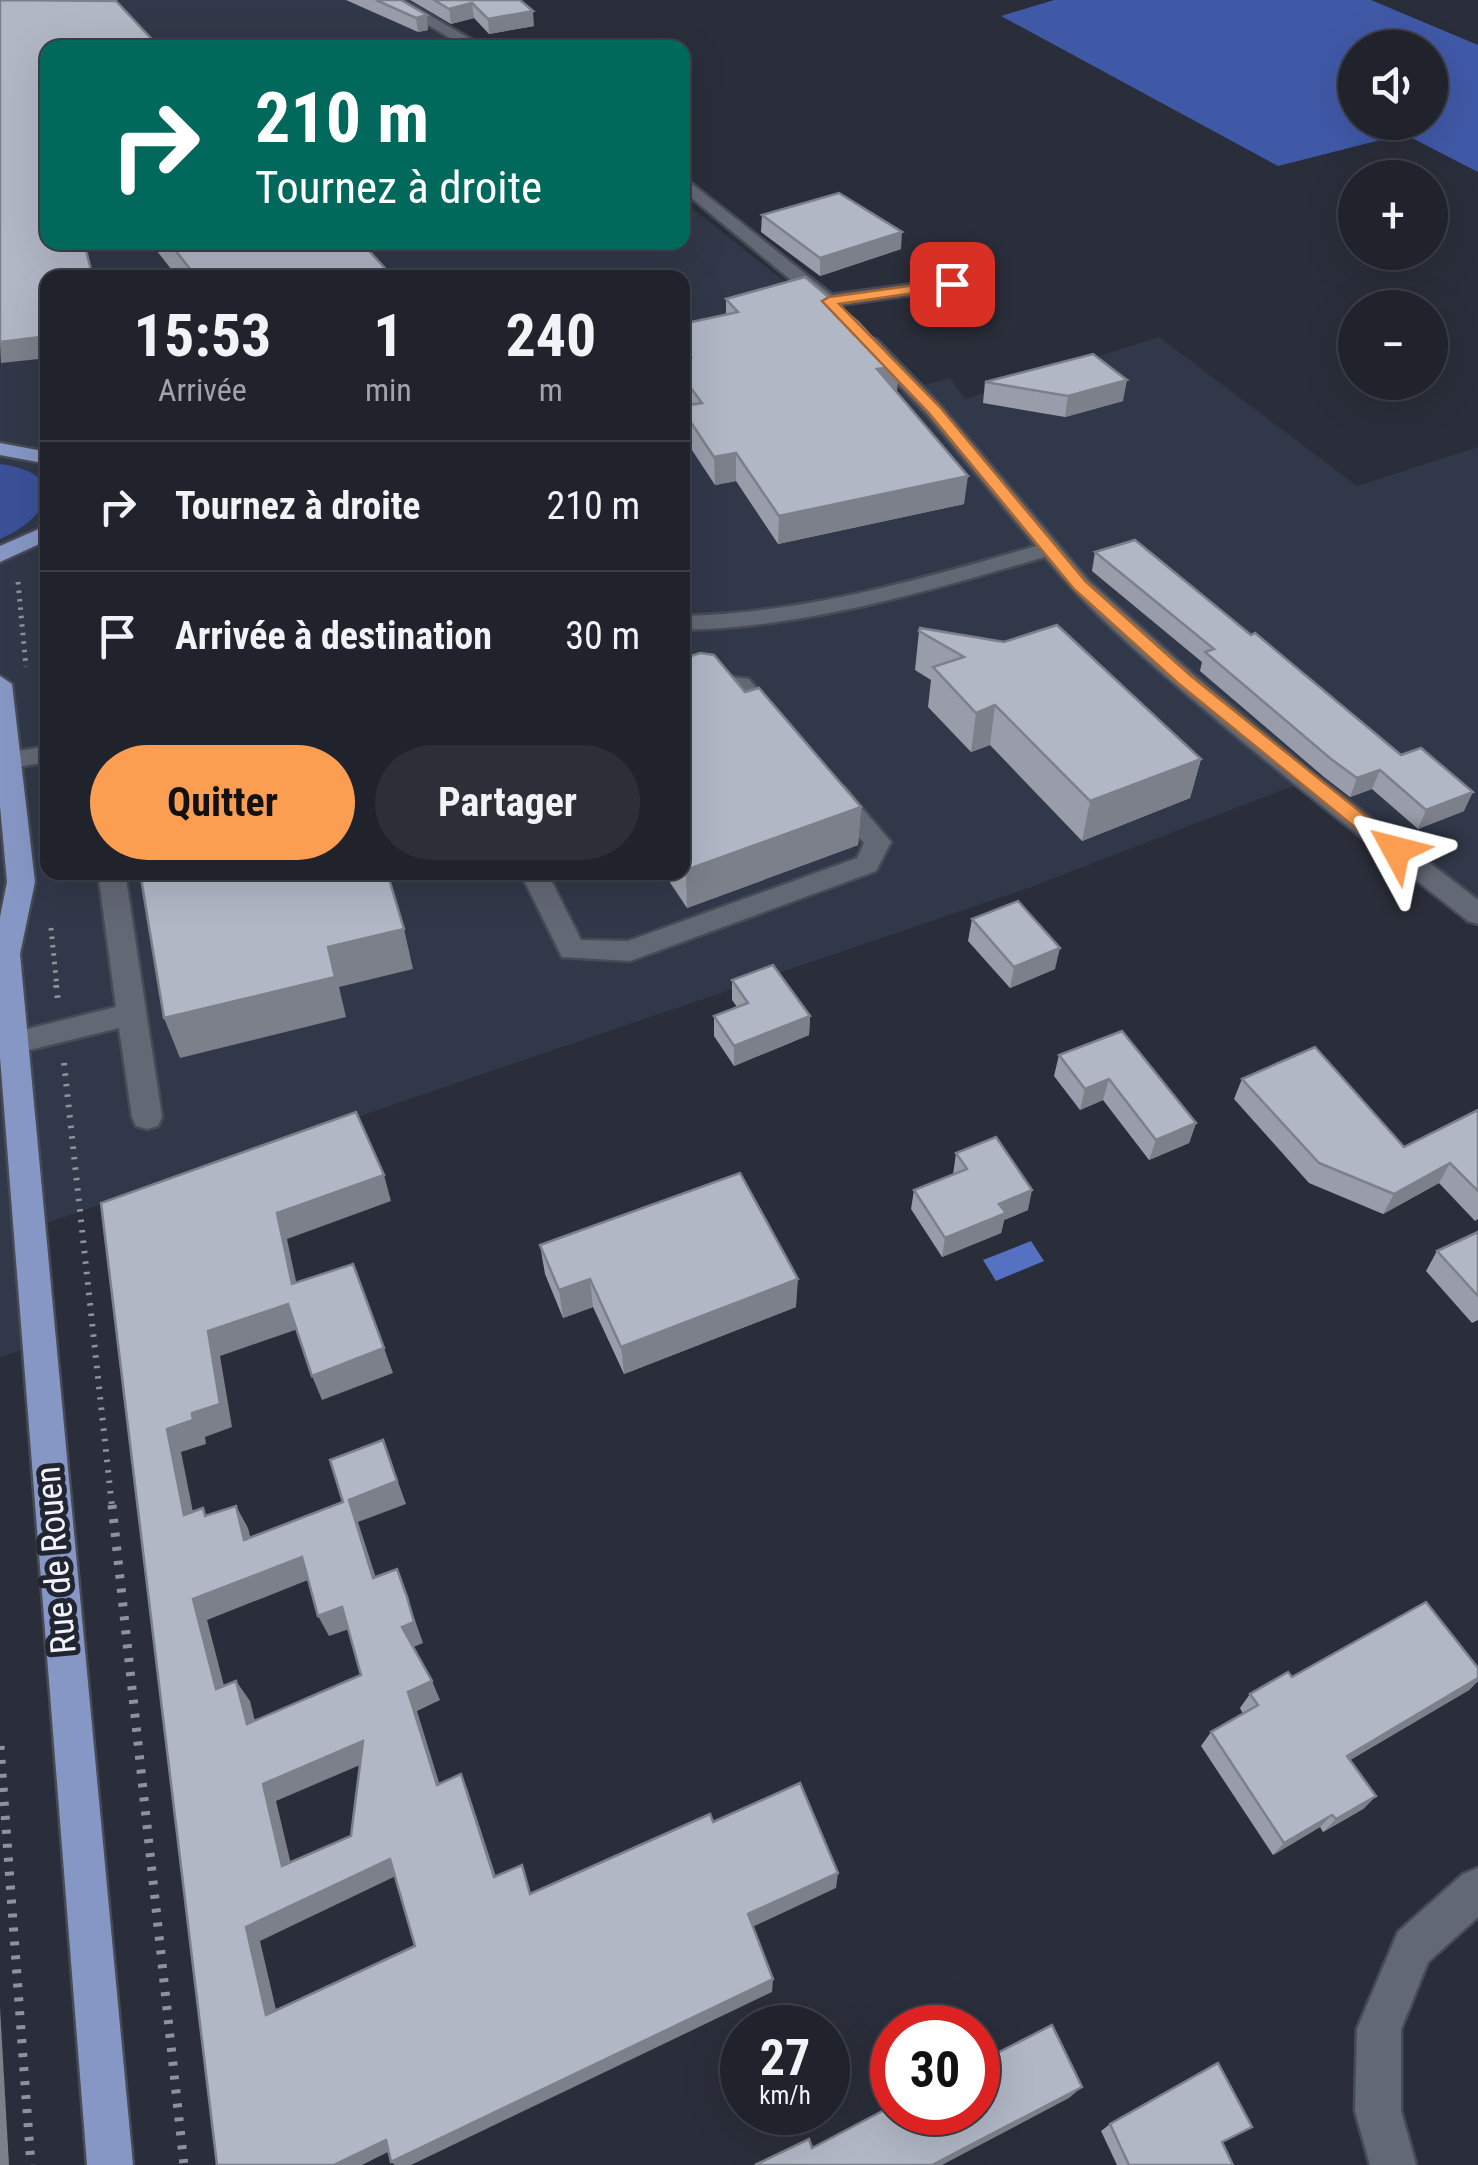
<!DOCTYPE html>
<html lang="fr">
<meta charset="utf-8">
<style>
:root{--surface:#20222c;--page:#2d2f38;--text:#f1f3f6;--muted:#a2a4a9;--line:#3d3f48;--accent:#fb9e51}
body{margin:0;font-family:"Roboto Condensed",sans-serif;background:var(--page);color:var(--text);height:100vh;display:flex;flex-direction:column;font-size:38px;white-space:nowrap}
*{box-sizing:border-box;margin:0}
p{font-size:32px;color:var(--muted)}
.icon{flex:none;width:55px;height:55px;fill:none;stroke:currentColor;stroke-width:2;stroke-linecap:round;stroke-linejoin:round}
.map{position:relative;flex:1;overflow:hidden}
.panel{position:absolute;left:40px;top:270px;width:650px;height:610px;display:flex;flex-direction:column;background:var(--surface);border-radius:20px;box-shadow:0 10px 40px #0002,0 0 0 2px var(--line)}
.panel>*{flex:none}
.top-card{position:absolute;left:40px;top:40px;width:650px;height:210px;border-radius:20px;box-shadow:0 10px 40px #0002,0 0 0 2px var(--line);background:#00695c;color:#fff;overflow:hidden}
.tools{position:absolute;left:1338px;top:30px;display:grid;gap:20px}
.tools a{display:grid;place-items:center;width:110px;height:110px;border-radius:50%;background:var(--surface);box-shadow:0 10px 40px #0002,0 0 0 2px var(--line);font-size:50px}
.speed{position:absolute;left:720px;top:2005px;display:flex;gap:20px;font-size:50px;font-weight:700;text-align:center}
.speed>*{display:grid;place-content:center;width:130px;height:130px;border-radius:50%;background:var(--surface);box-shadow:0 10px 40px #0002,0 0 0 2px var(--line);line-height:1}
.speed small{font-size:25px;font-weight:400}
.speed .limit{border:15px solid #d22;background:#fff;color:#111}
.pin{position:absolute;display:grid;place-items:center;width:85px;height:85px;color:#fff;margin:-42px;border-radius:20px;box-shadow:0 5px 15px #0006}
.me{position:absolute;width:110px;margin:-55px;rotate:308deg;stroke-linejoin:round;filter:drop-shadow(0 0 8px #0008)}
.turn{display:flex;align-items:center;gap:35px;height:210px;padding:0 50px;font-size:45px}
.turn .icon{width:130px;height:130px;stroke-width:2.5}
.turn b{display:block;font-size:70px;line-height:85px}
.eta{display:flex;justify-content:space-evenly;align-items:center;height:170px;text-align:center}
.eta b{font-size:60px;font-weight:700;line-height:70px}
.action{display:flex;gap:20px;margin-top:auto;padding:20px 50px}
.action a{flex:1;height:115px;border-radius:60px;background:var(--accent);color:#111;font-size:40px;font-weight:700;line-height:115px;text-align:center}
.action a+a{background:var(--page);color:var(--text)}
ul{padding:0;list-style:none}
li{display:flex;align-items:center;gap:30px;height:130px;padding:0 50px;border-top:2px solid var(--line)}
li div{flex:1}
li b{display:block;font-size:38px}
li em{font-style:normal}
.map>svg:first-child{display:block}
.built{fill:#313849}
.green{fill:#3a5199}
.forest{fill:#4059a7;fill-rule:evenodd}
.water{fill:#5671c1}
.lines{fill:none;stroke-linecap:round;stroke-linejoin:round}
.minor-casing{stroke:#474b55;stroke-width:5}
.major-casing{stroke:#474b55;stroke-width:5}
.path-far2{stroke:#8e929c;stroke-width:5;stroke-dasharray:2.5 6;stroke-linecap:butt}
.path-far1{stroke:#8e929c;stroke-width:6;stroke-dasharray:2.5 8;stroke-linecap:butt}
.path{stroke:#8e929c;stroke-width:9;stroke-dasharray:4 10;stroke-linecap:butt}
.minor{fill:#636875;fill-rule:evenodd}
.major{fill:#8697c5;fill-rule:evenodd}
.wall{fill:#989da9}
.shaded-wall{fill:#7c808a}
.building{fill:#b1b7c5;stroke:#7c808a;stroke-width:2.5;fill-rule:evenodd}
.route{fill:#fb9e51;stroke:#a36735;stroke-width:2.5}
.labels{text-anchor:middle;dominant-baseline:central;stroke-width:10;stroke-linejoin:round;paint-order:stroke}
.near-street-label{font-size:35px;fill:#f0f3fb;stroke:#202530}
</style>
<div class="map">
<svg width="1478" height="2165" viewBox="0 0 1478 2165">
<rect width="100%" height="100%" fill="#2a2e3a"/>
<!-- built -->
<path class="built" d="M 0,0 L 377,0 L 460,47 L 48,48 L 48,242 L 682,242 L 683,201 L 804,297 L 683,325 L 682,278 L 48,278 L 48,872 L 682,872 L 683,365 L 720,425 L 897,393 L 950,378 L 965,399 L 1159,337 L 1357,486 L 1478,447 L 1478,914 L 1306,781 L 1031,887 L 29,1229 L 38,1344 L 0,1357 Z"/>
<!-- green -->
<path class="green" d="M 0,464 C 70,473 51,517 0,539 Z"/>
<!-- forest -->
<path class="forest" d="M 1054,0 L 1371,0 L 1478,45 L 1478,172 L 1404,134 L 1278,166 L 1001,16 ZM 1355,48 L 1430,48 L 1430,122 L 1355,122 Z"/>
<!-- water -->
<path class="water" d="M 1031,1241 L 1044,1261 L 996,1281 L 983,1260 Z"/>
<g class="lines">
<!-- minor casing -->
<g class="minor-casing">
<g id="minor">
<path d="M 386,0 L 403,0 L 486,48 L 467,48 Z"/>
<path d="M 682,176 L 832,295 L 952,279 L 961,284 L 952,289 L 824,307 L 682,190 Z"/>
<path d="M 870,338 L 877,340 L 940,405 L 1088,580 L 1194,675 L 1315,775 L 1478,900 L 1478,924 L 1468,921 C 1382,853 1295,786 1211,715 C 1153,666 1093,616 1045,557 C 925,592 808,627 682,630 L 682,616 C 805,613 919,580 1036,546 L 926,413 L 863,348 L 860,344 Z"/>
<path d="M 682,671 L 749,679 L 784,721 L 781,727 L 763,727 L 733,691 L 682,686 Z"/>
<path d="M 48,746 L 48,762 L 0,770 L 0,754 Z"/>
<path d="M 835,784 L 844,787 L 891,842 L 876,871 L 630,961 L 562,957 L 520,872 L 547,872 L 581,940 L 628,941 L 857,858 L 864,843 L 822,793 Z"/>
<path d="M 98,872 L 125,872 L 162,1117 L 158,1126 L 147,1129 L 136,1126 L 132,1117 L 119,1028 L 13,1054 L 0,1046 L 3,1035 L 116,1007 Z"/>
<path d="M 1478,1868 L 1478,1917 L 1428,1962 L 1401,2029 L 1401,2111 L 1416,2165 L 1370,2165 L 1355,2111 L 1357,2029 L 1398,1932 L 1463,1874 Z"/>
</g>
</g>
<!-- major casing -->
<g class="major-casing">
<g id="major">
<path d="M 0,443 L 48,452 L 48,464 L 0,455 Z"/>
<path d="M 48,525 L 48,540 L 0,562 L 0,546 Z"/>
<path d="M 0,676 L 12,684 L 35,882 L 20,954 L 133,2165 L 87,2165 L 0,1057 L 0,917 L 7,882 L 0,806 Z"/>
</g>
</g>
<!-- path-far2 -->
<g class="path-far2">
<path d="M 18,582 L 26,667"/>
<path d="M 51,928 L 57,988"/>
</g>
<!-- path-far1 -->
<g class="path-far1">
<path d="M 56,985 L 58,1001"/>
<path d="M 64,1063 L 112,1507"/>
</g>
<!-- path -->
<g class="path">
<path d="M 112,1505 L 184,2165"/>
<path d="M 0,1746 L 31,2165"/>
</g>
<!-- minor -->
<use href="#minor" class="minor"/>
<!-- major -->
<use href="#major" class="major"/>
</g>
<!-- wall -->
<g class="wall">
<path d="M 346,0 L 401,0 L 428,30 L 418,32 Z"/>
<path d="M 410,0 L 520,0 L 534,26 L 489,34 L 474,18 L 451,24 Z"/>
<path d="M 762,215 L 901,249 L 820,276 L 761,232 Z"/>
<path d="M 150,242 L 361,242 L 394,278 L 178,278 Z"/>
<path d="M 726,299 L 897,393 L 964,504 L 778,544 L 736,481 L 715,485 L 682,435 L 682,406 L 685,406 L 682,402 L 682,324 L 726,315 Z"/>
<path d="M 985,382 L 1123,401 L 1065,417 L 983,403 Z"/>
<path d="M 1095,552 L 1464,811 L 1418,829 L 1372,789 L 1350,797 L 1324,777 L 1200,671 L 1202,662 L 1092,571 Z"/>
<path d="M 919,631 L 1201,759 L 1190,798 L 1082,841 L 990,745 L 971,752 L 928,707 L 931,680 L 915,670 Z"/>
<path d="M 682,659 L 745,692 L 861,807 L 858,845 L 687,908 L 663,872 L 682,872 Z"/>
<path d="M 972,919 L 1055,969 L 1010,988 L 968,941 Z"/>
<path d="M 732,980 L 810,1016 L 809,1035 L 734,1066 L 714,1036 L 714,1016 L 737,1007 L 732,1000 Z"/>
<path d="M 1059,1055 L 1196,1123 L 1189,1143 L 1149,1160 L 1103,1100 L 1080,1110 L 1054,1076 Z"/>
<path d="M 1242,1079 L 1404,1147 L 1478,1110 L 1478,1219 L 1475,1221 L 1439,1183 L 1383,1214 L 1309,1183 L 1234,1099 Z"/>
<path d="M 956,1153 L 1028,1210 L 1004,1220 L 1001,1233 L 942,1257 L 911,1209 L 914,1190 L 953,1175 Z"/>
<path d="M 1478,1232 L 1478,1320 L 1472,1323 L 1426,1271 L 1437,1251 Z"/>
<path d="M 540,1245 L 796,1307 L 624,1374 L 593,1307 L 563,1318 L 545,1274 Z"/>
<path d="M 1478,1668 L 1478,1681 L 1469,1690 L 1350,1760 L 1376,1796 L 1363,1809 L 1323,1832 L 1320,1827 L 1273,1855 L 1201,1746 L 1211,1732 L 1243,1714 L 1240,1708 L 1250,1694 L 1292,1677 Z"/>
<path d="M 1110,2124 L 1222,2143 L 1233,2165 L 1117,2165 L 1101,2131 Z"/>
</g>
<!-- shaded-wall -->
<g class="shaded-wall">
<path d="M 472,3 L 474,18 L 451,24 L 449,9 Z"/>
<path d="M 533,11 L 534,26 L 489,34 L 488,19 Z"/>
<path d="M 427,15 L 428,30 L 418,32 L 416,18 Z"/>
<path d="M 902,232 L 901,249 L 820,276 L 820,258 Z"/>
<path d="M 597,242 L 615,242 L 597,247 Z"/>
<path d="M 48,336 L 48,358 L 1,363 L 0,342 Z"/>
<path d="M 899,366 L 897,393 L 877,369 Z"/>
<path d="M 1127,380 L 1123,401 L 1065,417 L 1068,396 Z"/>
<path d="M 736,453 L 736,481 L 715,485 L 714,457 Z"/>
<path d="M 968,476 L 964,504 L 778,544 L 779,516 Z"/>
<path d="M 995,705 L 990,745 L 971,752 L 976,713 Z"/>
<path d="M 1201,759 L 1190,798 L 1082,841 L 1090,801 Z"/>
<path d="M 1380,770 L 1372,789 L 1350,797 L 1357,778 Z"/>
<path d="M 1473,792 L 1464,811 L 1418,829 L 1426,810 Z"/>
<path d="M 861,807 L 858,845 L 687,908 L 686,870 Z"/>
<path d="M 404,929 L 413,969 L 339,987 L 346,1017 L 180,1058 L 164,1018 L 328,947 Z"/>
<path d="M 1060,948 L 1055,969 L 1010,988 L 1014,967 Z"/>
<path d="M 810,1016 L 809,1035 L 734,1066 L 734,1046 Z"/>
<path d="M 1109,1079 L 1103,1100 L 1080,1110 L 1085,1089 Z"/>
<path d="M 1196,1123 L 1189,1143 L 1149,1160 L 1156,1140 Z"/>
<path d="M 1450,1163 L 1439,1183 L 1383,1214 L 1394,1194 Z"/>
<path d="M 384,1175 L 391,1201 L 287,1239 L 302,1309 L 292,1284 L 277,1213 Z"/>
<path d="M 1032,1190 L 1028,1210 L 1004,1220 L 1001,1233 L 942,1257 L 945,1238 L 999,1204 Z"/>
<path d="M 590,1279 L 593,1307 L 563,1318 L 559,1290 Z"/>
<path d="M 798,1279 L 796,1307 L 624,1374 L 621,1347 Z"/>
<path d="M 288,1304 L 298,1329 L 220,1356 L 232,1427 L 205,1437 L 206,1444 L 181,1452 L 198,1537 L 184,1515 L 167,1429 L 208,1331 Z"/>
<path d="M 384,1348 L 393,1373 L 322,1400 L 312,1376 Z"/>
<path d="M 383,1440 L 406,1504 L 358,1522 L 383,1600 L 373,1578 L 349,1500 Z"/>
<path d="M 236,1506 L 248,1528 L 257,1562 L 244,1540 Z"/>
<path d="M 302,1557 L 313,1578 L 207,1620 L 230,1709 L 216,1689 L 193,1599 Z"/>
<path d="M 397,1569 L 423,1643 L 411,1648 L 402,1627 Z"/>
<path d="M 342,1607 L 352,1628 L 329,1636 L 318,1616 Z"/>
<path d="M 1478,1678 L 1478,1681 L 1469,1690 L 1335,1769 L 1347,1756 Z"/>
<path d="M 236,1681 L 250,1701 L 260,1742 L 247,1724 Z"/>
<path d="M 432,1681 L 440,1700 L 417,1711 L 445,1802 L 437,1785 L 408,1692 Z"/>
<path d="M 363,1741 L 374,1759 L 276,1801 L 295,1881 L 282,1866 L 263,1784 Z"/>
<path d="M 461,1774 L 468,1791 L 501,1892 L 494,1877 Z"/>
<path d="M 1376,1796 L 1363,1809 L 1323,1832 L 1336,1819 Z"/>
<path d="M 1332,1815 L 1320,1827 L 1273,1855 L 1284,1843 Z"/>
<path d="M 390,1859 L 400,1874 L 260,1941 L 280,2027 L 266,2015 L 246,1927 Z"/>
<path d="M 838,1873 L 836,1888 L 748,1929 L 748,1914 Z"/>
<path d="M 773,1979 L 772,1992 L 411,2165 L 395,2165 L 391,2162 Z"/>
<path d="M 0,2007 L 9,2165 L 0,2165 Z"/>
<path d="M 1082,2087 L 1069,2098 L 942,2165 L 932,2165 Z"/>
<path d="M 386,2140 L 396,2148 L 362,2165 L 334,2165 Z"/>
</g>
<!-- building -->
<g class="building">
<path d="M 0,0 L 116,1 L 160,48 L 48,48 L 48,242 L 84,242 L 93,278 L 48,278 L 48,336 L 0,342 Z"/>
<path d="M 376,0 L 401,0 L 427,15 L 416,18 Z"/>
<path d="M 434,0 L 520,0 L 533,11 L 488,19 L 472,3 L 449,9 Z"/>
<path d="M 839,193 L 902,232 L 820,258 L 762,215 Z"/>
<path d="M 169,242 L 361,242 L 394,278 L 197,278 Z"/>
<path d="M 805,277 L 858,322 L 899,366 L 877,369 L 968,476 L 779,516 L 736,453 L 714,457 L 682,409 L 682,406 L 702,403 L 682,376 L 682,359 L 691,357 L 682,347 L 682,324 L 738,312 L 726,299 Z"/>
<path d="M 1093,354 L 1127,380 L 1068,396 L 985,382 Z"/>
<path d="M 1135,540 L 1251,635 L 1255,633 L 1401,755 L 1421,748 L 1473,792 L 1426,810 L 1380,770 L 1357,778 L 1331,759 L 1205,652 L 1214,649 L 1095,552 Z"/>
<path d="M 1057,625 L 1201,759 L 1090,801 L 995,705 L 976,713 L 933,667 L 964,657 L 919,631 L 920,628 L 1004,642 Z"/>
<path d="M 700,653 L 714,655 L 745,692 L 759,688 L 861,807 L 686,870 L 682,865 L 682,659 Z"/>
<path d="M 140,872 L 387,872 L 404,929 L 328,947 L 335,977 L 164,1018 Z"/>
<path d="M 1018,901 L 1060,948 L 1014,967 L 972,919 Z"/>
<path d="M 773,965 L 810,1016 L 734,1046 L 714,1016 L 748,1003 L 732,980 Z"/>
<path d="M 1122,1031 L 1196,1123 L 1156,1140 L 1109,1079 L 1085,1089 L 1059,1055 Z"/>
<path d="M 1315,1047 L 1404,1147 L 1478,1110 L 1478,1191 L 1450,1163 L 1394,1194 L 1319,1163 L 1242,1079 Z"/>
<path d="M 356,1112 L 384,1175 L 277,1213 L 292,1284 L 353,1264 L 384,1348 L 312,1376 L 288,1304 L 208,1331 L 220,1404 L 192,1413 L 193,1420 L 167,1429 L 184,1515 L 203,1508 L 205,1516 L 236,1506 L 244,1540 L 343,1502 L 330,1460 L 383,1440 L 397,1481 L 349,1500 L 373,1578 L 397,1569 L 407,1597 L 414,1622 L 402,1627 L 432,1681 L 408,1692 L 437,1785 L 461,1774 L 494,1877 L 522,1865 L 530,1894 L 710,1814 L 713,1822 L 800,1783 L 838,1873 L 748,1914 L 773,1979 L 391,2162 L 386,2140 L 334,2165 L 217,2165 L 101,1203 ZM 302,1557 L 318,1616 L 342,1607 L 361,1675 L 247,1724 L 236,1681 L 216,1689 L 193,1599 ZM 363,1741 L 351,1836 L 282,1866 L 263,1784 ZM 390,1859 L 415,1946 L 266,2015 L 246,1927 Z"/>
<path d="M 996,1137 L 1032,1190 L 999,1204 L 1006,1213 L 945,1238 L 914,1190 L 967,1169 L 956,1153 Z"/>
<path d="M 740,1173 L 798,1279 L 621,1347 L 590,1279 L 559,1290 L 540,1245 Z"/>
<path d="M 1478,1232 L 1478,1296 L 1437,1251 Z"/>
<path d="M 1426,1602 L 1478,1668 L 1478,1678 L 1347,1756 L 1376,1796 L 1336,1819 L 1332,1815 L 1284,1843 L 1211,1732 L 1258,1705 L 1250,1694 L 1288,1672 L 1292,1677 Z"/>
<path d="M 1052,2025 L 1082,2087 L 932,2165 L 755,2165 L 809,2139 L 812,2148 L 892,2106 L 892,2112 L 978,2112 L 978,2063 Z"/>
<path d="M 1218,2063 L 1252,2127 L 1222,2142 L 1233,2165 L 1129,2165 L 1110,2124 Z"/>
</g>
<!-- route -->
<path class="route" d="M 952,280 L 958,284 L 956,287 L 839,304 L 939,406 L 1086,582 L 1191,676 L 1403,846 L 1403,855 L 1389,855 L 1179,684 L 1074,589 L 928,412 L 822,301 L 829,297 Z"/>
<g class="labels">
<!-- near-street labels -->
<g class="near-street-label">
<text transform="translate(56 1560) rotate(-95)">Rue de Rouen</text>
</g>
</g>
</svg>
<div class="tools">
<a><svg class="icon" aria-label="sound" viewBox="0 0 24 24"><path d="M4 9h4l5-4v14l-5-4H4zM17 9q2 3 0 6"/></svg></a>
<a>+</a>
<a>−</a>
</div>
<div class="speed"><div>27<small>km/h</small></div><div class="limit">30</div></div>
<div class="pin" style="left:952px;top:284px;background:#d93025"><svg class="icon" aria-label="arrive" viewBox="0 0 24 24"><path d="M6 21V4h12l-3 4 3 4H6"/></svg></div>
<svg class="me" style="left:1396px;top:850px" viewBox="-20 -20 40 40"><path d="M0-17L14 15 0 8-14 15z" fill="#fb9e51" stroke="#fff" stroke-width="4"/></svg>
<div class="top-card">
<div class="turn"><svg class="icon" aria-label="right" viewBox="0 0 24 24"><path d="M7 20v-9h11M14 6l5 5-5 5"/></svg><div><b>210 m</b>Tournez à droite</div></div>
</div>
<section class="panel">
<div class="eta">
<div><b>15:53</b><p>Arrivée</p></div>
<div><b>1</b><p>min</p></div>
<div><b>240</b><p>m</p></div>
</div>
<ul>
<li><svg class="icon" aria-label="right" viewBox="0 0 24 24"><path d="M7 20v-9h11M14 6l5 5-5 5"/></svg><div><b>Tournez à droite</b></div><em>210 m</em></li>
<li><svg class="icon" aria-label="arrive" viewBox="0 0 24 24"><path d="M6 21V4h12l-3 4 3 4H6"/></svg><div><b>Arrivée à destination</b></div><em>30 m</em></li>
</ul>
<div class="action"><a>Quitter</a><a>Partager</a></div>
</section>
</div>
